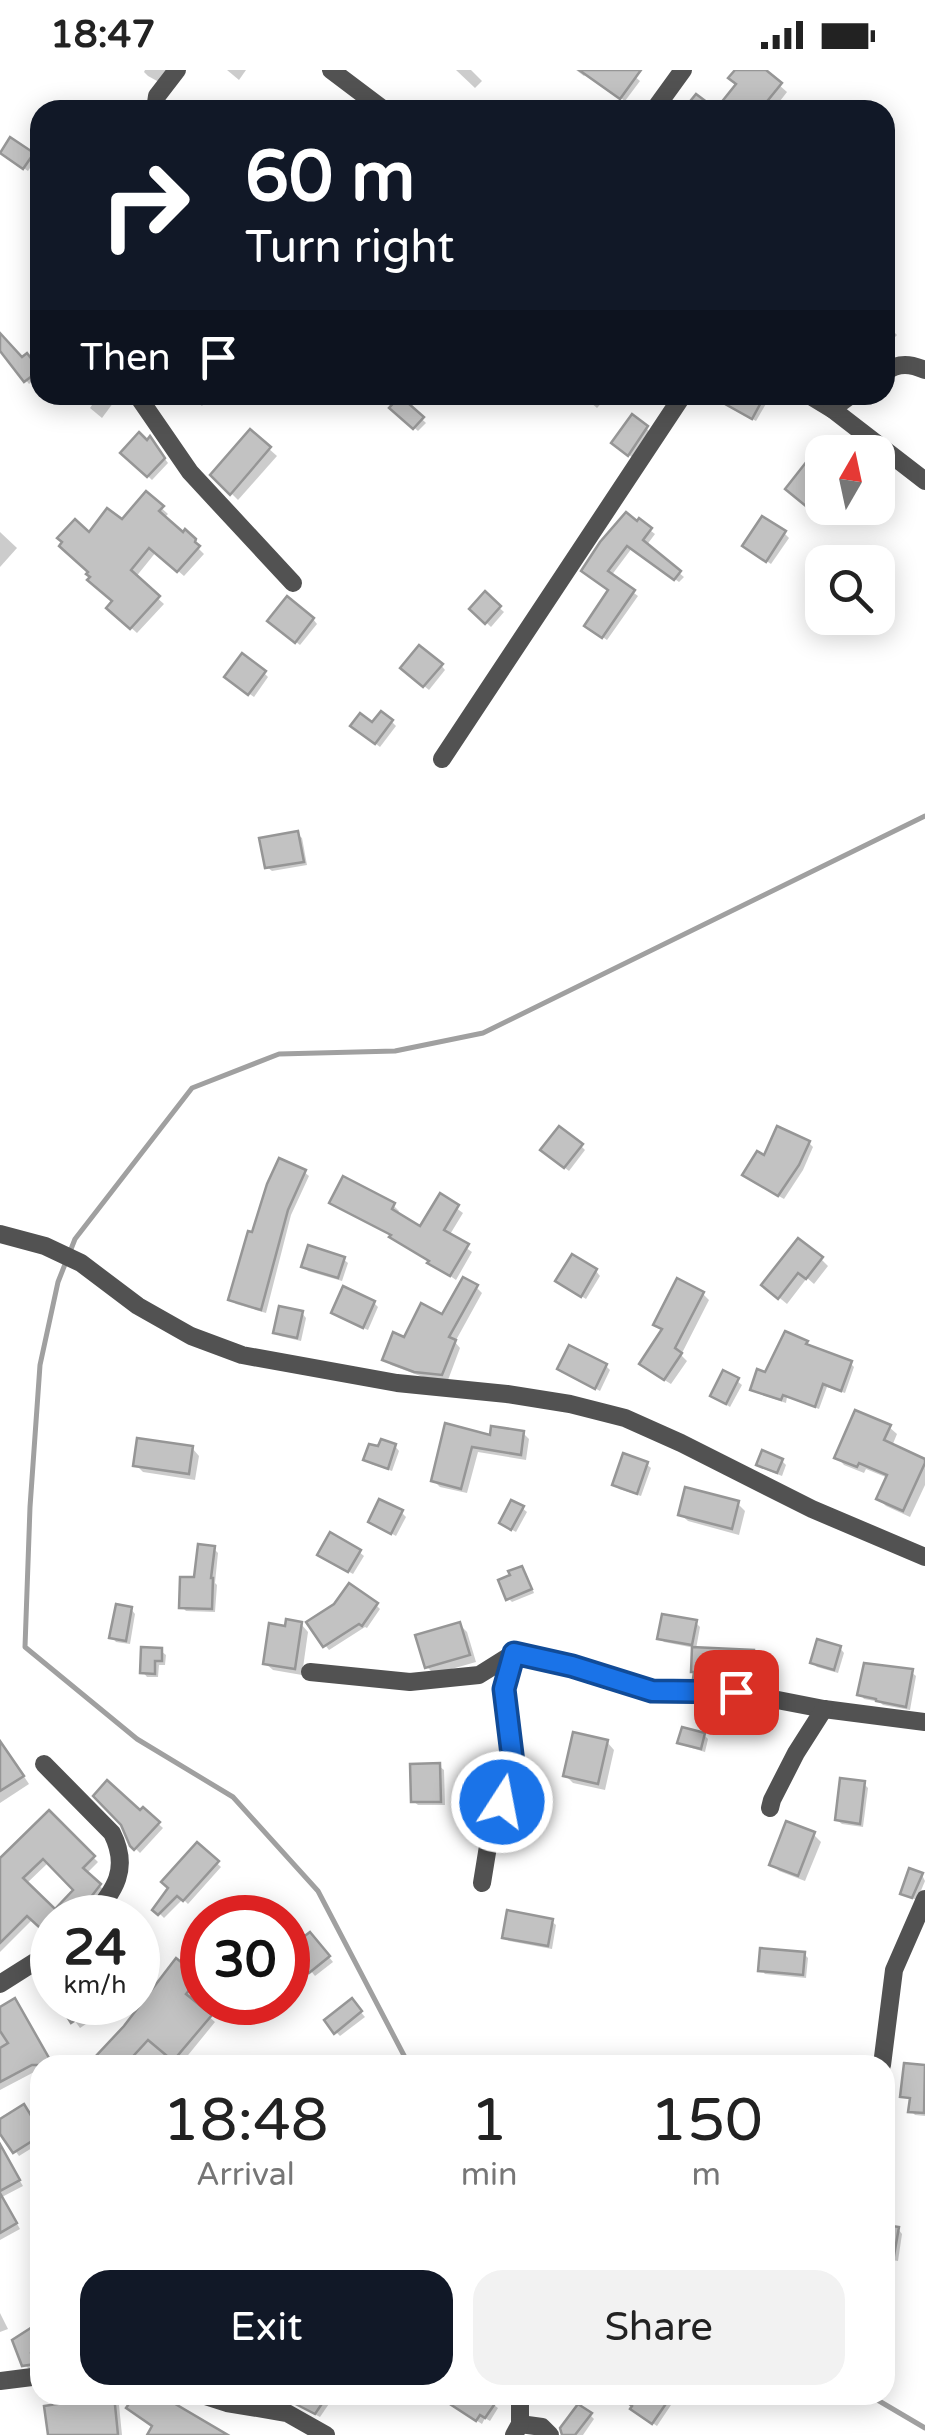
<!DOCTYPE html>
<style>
:root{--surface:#fff;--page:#f2f2f2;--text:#222;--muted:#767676;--accent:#111827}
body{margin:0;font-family:"Varela Round",sans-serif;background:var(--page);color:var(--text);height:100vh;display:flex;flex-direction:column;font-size:38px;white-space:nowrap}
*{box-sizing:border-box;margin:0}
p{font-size:32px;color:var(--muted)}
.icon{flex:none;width:55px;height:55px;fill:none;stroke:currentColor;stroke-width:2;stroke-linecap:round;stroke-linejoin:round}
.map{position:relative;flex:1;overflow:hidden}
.panel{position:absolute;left:30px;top:1985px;width:865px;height:350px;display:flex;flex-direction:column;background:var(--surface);border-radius:30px;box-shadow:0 5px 25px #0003}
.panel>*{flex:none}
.top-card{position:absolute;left:30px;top:30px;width:865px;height:305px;border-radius:30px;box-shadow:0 5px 25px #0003;background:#111827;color:#fff;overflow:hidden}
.needle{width:65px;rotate:9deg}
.fabs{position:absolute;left:805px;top:365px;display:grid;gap:20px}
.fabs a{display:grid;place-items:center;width:90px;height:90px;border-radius:20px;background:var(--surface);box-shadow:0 5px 25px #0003;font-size:50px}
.speed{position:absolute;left:30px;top:1825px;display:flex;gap:20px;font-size:50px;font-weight:700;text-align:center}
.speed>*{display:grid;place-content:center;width:130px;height:130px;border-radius:50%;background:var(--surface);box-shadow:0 5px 25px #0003;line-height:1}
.speed small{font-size:25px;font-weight:400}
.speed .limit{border:15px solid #d22;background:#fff;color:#111}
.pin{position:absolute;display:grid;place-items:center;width:85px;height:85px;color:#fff;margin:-42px;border-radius:20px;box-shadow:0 5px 15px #0006}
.me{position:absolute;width:110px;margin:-55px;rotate:11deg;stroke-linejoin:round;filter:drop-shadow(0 0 8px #0008)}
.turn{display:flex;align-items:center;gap:35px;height:210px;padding:0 50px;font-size:45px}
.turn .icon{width:130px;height:130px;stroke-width:2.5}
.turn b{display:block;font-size:70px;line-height:85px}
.then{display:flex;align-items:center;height:95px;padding:0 50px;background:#0003;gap:20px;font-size:38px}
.eta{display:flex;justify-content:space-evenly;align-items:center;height:170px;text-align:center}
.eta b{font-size:60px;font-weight:600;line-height:70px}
.action{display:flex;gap:20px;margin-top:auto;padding:20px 50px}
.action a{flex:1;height:115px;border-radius:30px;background:var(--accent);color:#fff;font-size:40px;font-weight:600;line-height:115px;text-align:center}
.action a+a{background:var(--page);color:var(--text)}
.status{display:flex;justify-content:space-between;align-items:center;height:70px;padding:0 50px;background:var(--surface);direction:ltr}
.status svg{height:28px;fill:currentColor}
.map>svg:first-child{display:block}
.shadow{fill:#0003;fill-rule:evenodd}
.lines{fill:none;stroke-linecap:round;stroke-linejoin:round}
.stream{stroke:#a0a0a0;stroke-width:5}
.building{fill:#c2c2c2;stroke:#969696;stroke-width:2.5;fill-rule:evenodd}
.minor{stroke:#525252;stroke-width:18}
.route-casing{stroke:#114b97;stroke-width:25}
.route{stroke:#1a73e8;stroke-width:18}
</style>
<div class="status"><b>18:47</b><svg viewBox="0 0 49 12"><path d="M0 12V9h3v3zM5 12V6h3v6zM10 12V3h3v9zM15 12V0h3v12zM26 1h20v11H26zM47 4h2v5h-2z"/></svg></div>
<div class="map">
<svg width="925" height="2365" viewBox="0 0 925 2365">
<rect width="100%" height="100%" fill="#fff"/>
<!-- shadow -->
<g class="shadow">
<path d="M 145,0 L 167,0 L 159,12 L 148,6 L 144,2 Z"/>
<path d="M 227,0 L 246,0 L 239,10 Z"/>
<path d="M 456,0 L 471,0 L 482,11 L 475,18 Z"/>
<path d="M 576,0 L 627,0 L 640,11 L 625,31 L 586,4 L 584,6 Z"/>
<path d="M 738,0 L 762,0 L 787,22 L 773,40 L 719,40 L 739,15 Z"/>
<path d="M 32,85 L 36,89 L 28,101 L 7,87 Z"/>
<path d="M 40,124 L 40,149 L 30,141 Z"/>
<path d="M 885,253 L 897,265 L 885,278 Z"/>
<path d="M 0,266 L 22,290 L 26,286 L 40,306 L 29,314 L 0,277 Z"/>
<path d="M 99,325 L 119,325 L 102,348 L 90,338 Z"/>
<path d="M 188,325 L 211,325 L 202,336 Z"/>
<path d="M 582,325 L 609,325 L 597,338 Z"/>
<path d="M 717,325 L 758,325 L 767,332 L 756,351 L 720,331 Z"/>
<path d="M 400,329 L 426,353 L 418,361 L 392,338 Z"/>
<path d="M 646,358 L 650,362 L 633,388 L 619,377 Z"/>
<path d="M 250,362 L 277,386 L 238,430 L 213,405 Z"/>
<path d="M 147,373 L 154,374 L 168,393 L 152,410 L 123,383 Z"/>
<path d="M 816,384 L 822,389 L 822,434 L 816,442 L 795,426 Z"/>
<path d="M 147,425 L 168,444 L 164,448 L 183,465 L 185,463 L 200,477 L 199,479 L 204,484 L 184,506 L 156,482 L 135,508 L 164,534 L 137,563 L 109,538 L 115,532 L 90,465 L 123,452 Z"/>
<path d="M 639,452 L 655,464 L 646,476 L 684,507 L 679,512 L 632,478 L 611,506 L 638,526 L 607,570 L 591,559 L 611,521 L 585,501 Z"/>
<path d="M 0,462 L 17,478 L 0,497 Z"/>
<path d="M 784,463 L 789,468 L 771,494 L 750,480 Z"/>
<path d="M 485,525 L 504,542 L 491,557 L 472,539 Z"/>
<path d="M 313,549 L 317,554 L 300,575 L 274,555 Z"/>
<path d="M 441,595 L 445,600 L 429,620 L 407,602 Z"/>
<path d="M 264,603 L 268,607 L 254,627 L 231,611 Z"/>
<path d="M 392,652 L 396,656 L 380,677 L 358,660 Z"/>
<path d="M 297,764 L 302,768 L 307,795 L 272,801 L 267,797 Z"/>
<path d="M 809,1073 L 813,1077 L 803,1100 L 784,1129 L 749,1109 L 765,1089 Z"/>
<path d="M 581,1076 L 585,1080 L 569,1101 L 547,1084 Z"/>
<path d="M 304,1102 L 309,1106 L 291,1145 L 266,1243 L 236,1234 L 231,1230 L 254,1165 Z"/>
<path d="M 441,1127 L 463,1143 L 449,1166 L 472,1182 L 456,1210 L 392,1166 L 338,1138 L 332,1132 L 393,1135 L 399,1141 L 397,1145 L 420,1159 Z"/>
<path d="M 343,1189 L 348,1193 L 342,1211 L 308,1201 L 304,1196 Z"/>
<path d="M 821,1189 L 828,1196 L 814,1214 L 807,1208 L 787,1234 L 764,1215 Z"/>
<path d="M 596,1201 L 600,1206 L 586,1229 L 563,1215 Z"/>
<path d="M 476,1217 L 482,1223 L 455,1272 L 460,1278 L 448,1310 L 423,1307 L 391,1295 L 385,1289 L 405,1270 L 443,1247 Z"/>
<path d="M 703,1224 L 709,1230 L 681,1285 L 687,1291 L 671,1314 L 648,1300 L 663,1261 L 656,1254 Z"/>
<path d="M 374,1233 L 378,1237 L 368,1260 L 338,1247 L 334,1243 Z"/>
<path d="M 302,1243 L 306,1248 L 301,1271 L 280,1266 L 275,1262 Z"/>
<path d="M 806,1273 L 810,1278 L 850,1293 L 854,1297 L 845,1323 L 827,1317 L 819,1339 L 787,1327 L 786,1333 L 757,1323 L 753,1319 L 766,1305 Z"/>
<path d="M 606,1296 L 610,1300 L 600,1321 L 560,1299 Z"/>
<path d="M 737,1311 L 742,1315 L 730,1337 L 713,1326 Z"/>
<path d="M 447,1356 L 492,1368 L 523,1363 L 529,1369 L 526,1390 L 478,1382 L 467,1423 L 440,1417 L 433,1410 Z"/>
<path d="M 889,1357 L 897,1364 L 892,1376 L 925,1392 L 925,1415 L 910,1447 L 886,1436 L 879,1429 L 888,1408 L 866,1399 L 864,1403 L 844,1395 L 837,1387 Z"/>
<path d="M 395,1376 L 399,1381 L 392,1401 L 371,1394 L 366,1390 Z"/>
<path d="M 192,1378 L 199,1386 L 195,1410 L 143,1402 L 136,1395 Z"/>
<path d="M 782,1391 L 786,1395 L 782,1406 L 764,1399 L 759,1394 Z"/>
<path d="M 646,1394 L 651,1398 L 641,1426 L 619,1419 L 615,1414 Z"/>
<path d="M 738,1434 L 745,1441 L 739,1465 L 688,1451 L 680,1444 Z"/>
<path d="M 522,1438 L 527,1442 L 516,1462 L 507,1457 Z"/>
<path d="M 401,1442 L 406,1447 L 396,1466 L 371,1452 Z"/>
<path d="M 214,1479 L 218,1483 L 215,1513 L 217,1515 L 215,1542 L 186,1541 L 182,1537 Z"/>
<path d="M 359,1482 L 364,1486 L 353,1504 L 325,1488 Z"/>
<path d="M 521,1498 L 526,1503 L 534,1523 L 512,1532 L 508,1528 Z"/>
<path d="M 376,1535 L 380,1539 L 367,1558 L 365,1557 L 329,1580 L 325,1575 Z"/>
<path d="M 131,1539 L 135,1544 L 130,1574 L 116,1572 L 112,1567 Z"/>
<path d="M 696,1553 L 700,1557 L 696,1579 L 752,1582 L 760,1590 L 759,1612 L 751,1612 L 751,1616 L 703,1615 L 696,1608 L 695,1578 L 664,1572 L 660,1568 Z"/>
<path d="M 301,1554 L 308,1562 L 302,1605 L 273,1600 L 265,1593 L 287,1559 Z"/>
<path d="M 459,1554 L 467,1562 L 476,1592 L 434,1604 L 427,1597 Z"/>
<path d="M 840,1578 L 844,1583 L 838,1603 L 817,1597 L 812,1593 Z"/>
<path d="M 161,1581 L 166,1585 L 165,1595 L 159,1595 L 158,1607 L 147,1607 L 143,1602 Z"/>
<path d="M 911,1602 L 916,1606 L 910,1640 L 883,1635 L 880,1632 L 864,1629 L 860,1624 Z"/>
<path d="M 704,1665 L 708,1669 L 705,1682 L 685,1676 L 680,1672 Z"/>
<path d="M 607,1672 L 614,1680 L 605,1720 L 573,1713 L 565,1705 Z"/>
<path d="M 0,1687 L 13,1690 L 29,1714 L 0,1733 Z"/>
<path d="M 439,1696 L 444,1700 L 445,1735 L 418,1735 L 413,1731 Z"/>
<path d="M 864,1714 L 868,1718 L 863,1757 L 842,1754 L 837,1750 Z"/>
<path d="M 143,1740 L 163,1758 L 140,1783 L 132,1775 Z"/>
<path d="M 49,1744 L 98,1792 L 86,1804 L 104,1820 L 84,1848 L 52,1848 L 52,1868 L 33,1849 L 0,1882 L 0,1792 ZM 49,1792 L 76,1819 L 55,1843 L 26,1814 Z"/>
<path d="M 814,1765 L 821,1772 L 805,1811 L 779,1801 L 772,1794 Z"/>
<path d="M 197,1775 L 221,1797 L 188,1834 L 183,1829 L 164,1848 L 156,1840 Z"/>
<path d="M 922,1805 L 925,1811 L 917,1830 L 908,1827 L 903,1823 Z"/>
<path d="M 551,1851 L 556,1855 L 552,1879 L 509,1871 L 505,1867 Z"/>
<path d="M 314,1869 L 333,1892 L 315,1906 L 311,1901 Z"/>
<path d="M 138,1879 L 152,1891 L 138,1909 Z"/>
<path d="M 804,1884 L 808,1888 L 806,1908 L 765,1904 L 761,1900 Z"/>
<path d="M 198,1909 L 202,1915 L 190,1930 L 215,1952 L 180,1995 L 109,1995 Z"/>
<path d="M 15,1931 L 53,1995 L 40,1995 L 40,2002 L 38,2000 L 0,2020 L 0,1939 Z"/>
<path d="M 61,1932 L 119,1932 L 80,1958 Z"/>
<path d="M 352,1932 L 365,1947 L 340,1966 L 336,1962 Z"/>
<path d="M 906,1995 L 925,1997 L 925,2046 L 915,2045 L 911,2041 L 912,2031 L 903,2026 Z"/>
<path d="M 0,2052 L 40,2061 L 40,2073 L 19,2086 L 0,2059 Z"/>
<path d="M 3,2083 L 23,2116 L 2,2127 L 20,2159 L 0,2170 L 0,2085 Z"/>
<path d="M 885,2157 L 898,2159 L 902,2164 L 898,2191 L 885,2189 Z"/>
<path d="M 0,2243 L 8,2259 L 0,2262 Z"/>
<path d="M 40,2255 L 40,2300 L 31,2301 L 24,2294 Z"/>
<path d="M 85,2325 L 118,2325 L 122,2365 L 51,2365 L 86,2332 Z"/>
<path d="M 297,2325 L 335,2325 L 320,2347 L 297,2335 Z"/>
<path d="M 449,2325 L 480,2325 L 498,2338 L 490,2351 L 485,2348 L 482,2354 L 451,2334 Z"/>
<path d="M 617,2325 L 665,2325 L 673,2332 L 657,2356 L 638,2343 L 635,2336 Z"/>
<path d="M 590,2345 L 594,2349 L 583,2365 L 564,2365 Z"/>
</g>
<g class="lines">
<!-- stream -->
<g class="stream">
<path d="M 409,1995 L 318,1821 L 233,1727 L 137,1669 L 25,1577 L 30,1437 L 40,1295 L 58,1212 L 75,1169 L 192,1018 L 279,984 L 395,981 L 483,963 L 925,746"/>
<path d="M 869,2325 L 925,2358"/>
</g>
</g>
<!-- building -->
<g class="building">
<path d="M 579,0 L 641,0 L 620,29 Z"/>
<path d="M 735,0 L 766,0 L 782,13 L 760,40 L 683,40 L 696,24 L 716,39 L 736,14 L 728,8 Z"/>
<path d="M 10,67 L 34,83 L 23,99 L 0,83 Z"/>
<path d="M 0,263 L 22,287 L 27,283 L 40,300 L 24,312 L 0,281 Z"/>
<path d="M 709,325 L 765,325 L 752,349 Z"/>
<path d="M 400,326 L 424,347 L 413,359 L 389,338 Z"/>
<path d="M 632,344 L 648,356 L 628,386 L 611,373 Z"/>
<path d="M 250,359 L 271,377 L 230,425 L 210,405 Z"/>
<path d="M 139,362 L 147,370 L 150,366 L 165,388 L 147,407 L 120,383 Z"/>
<path d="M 822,372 L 822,418 L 807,437 L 785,419 Z"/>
<path d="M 146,421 L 164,436 L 159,441 L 183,462 L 185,459 L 196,469 L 195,472 L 200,476 L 177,502 L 149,478 L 131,500 L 160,526 L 130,559 L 106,538 L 112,531 L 87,510 L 90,507 L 86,504 L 88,502 L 59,476 L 62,472 L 57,468 L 75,449 L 89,462 L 107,438 L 122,449 Z"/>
<path d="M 626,442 L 637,451 L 639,448 L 652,458 L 643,470 L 681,501 L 674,510 L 627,476 L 608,501 L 635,520 L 602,568 L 584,556 L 608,520 L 581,501 L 600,472 Z"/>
<path d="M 762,446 L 786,461 L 766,492 L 742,476 Z"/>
<path d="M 485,521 L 501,536 L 485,554 L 469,539 Z"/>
<path d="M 287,526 L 314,548 L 295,573 L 267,551 Z"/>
<path d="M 419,575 L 443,594 L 423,617 L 400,598 Z"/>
<path d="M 242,583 L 266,601 L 248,625 L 224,607 Z"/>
<path d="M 381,641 L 393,650 L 375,674 L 350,656 L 360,643 L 372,652 Z"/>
<path d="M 298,761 L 304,792 L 265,798 L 259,768 Z"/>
<path d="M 559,1056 L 583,1074 L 564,1098 L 540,1080 Z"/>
<path d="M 777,1056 L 810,1071 L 799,1095 L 778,1126 L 742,1105 L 757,1081 L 764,1085 Z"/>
<path d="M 279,1088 L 306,1100 L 288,1140 L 261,1240 L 228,1230 L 248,1161 L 252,1162 L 267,1114 Z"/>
<path d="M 343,1106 L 395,1133 L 392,1139 L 420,1156 L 440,1123 L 459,1135 L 444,1160 L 469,1174 L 450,1206 L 427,1193 L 429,1191 L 389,1167 L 391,1165 L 329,1133 Z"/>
<path d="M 798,1168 L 823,1187 L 806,1209 L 798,1203 L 778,1229 L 761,1215 Z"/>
<path d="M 308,1175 L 345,1187 L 338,1208 L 301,1197 Z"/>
<path d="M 572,1184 L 597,1199 L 581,1227 L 555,1211 Z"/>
<path d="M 463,1207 L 478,1215 L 449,1267 L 456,1270 L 442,1305 L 414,1302 L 382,1290 L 393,1262 L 404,1267 L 421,1233 L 442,1244 Z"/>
<path d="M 677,1208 L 704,1222 L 675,1278 L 682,1283 L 664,1310 L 639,1294 L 662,1259 L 653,1255 Z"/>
<path d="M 343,1216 L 375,1231 L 363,1258 L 331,1243 Z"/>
<path d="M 279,1236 L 303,1241 L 297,1268 L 273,1263 Z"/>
<path d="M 785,1261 L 808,1271 L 806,1274 L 852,1291 L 841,1321 L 823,1314 L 815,1337 L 783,1325 L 781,1330 L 750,1320 L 757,1299 L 765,1302 Z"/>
<path d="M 569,1275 L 607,1294 L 595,1319 L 557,1299 Z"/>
<path d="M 723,1300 L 739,1308 L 726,1334 L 710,1326 Z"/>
<path d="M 855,1340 L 891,1355 L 884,1370 L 925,1389 L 925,1393 L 903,1441 L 876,1429 L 887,1405 L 859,1393 L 857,1397 L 834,1388 Z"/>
<path d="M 445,1353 L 490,1365 L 491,1356 L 524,1361 L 521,1385 L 472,1377 L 461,1419 L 431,1411 Z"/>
<path d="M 137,1368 L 193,1376 L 189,1404 L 133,1396 Z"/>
<path d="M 381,1369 L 396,1374 L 388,1399 L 363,1390 L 369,1374 L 378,1376 Z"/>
<path d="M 762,1380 L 783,1389 L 777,1403 L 756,1395 Z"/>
<path d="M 623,1383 L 648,1392 L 637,1424 L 612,1415 Z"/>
<path d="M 685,1417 L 739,1431 L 732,1459 L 678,1445 Z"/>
<path d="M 379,1429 L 403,1440 L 391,1464 L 368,1452 Z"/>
<path d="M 511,1430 L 524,1436 L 511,1460 L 499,1453 Z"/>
<path d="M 330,1462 L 361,1480 L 348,1502 L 317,1485 Z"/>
<path d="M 198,1474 L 215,1476 L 211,1508 L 213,1508 L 212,1539 L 179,1538 L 180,1507 L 194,1507 Z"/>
<path d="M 522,1496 L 532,1519 L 506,1530 L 498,1510 L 510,1505 L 508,1501 Z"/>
<path d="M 349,1513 L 378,1533 L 362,1556 L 359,1554 L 323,1577 L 306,1552 L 334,1534 Z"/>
<path d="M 116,1534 L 132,1537 L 126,1571 L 109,1568 Z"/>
<path d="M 662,1544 L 697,1550 L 692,1575 L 657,1569 Z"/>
<path d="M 286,1549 L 302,1552 L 295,1599 L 263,1594 L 269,1553 L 285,1556 Z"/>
<path d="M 460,1552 L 470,1585 L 425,1598 L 415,1565 Z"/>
<path d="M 817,1569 L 841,1576 L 834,1600 L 810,1593 Z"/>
<path d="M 141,1577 L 162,1578 L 162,1591 L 155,1591 L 155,1604 L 140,1603 Z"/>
<path d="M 692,1577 L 754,1580 L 753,1606 L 745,1606 L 745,1609 L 693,1609 L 694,1602 L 691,1602 Z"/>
<path d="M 864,1593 L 913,1599 L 906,1637 L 876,1631 L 876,1629 L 857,1625 Z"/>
<path d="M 682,1657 L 705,1663 L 701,1679 L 677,1673 Z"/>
<path d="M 573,1662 L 608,1670 L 598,1714 L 563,1706 Z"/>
<path d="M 0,1671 L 24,1706 L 0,1721 Z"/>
<path d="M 440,1693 L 441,1732 L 411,1732 L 410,1694 Z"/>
<path d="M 840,1708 L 865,1711 L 860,1754 L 835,1750 Z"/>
<path d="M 107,1710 L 140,1740 L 143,1737 L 160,1752 L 134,1780 L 130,1776 L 121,1755 L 93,1726 Z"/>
<path d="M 49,1740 L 95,1786 L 83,1798 L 101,1814 L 81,1840 L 79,1848 L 52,1848 L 52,1869 L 27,1846 L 0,1873 L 0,1788 ZM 43,1789 L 73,1820 L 55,1839 L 23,1808 Z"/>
<path d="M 786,1751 L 815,1762 L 798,1806 L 769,1795 Z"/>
<path d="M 197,1772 L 219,1791 L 183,1831 L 177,1826 L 158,1845 L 152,1840 L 168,1818 L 161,1812 Z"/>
<path d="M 909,1798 L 923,1803 L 912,1828 L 900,1824 Z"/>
<path d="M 507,1840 L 553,1849 L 548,1876 L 502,1868 Z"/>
<path d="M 310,1862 L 330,1886 L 309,1903 L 289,1878 Z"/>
<path d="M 760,1878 L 805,1882 L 803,1905 L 758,1901 Z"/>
<path d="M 176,1888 L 200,1907 L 186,1924 L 212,1945 L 173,1991 L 148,1970 L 125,1995 L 106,1995 L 96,1986 L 124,1956 Z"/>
<path d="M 15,1928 L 53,1995 L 32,1995 L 0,2012 L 0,1978 L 8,1973 L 0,1961 L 0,1937 Z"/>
<path d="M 352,1928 L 362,1941 L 334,1964 L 324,1950 Z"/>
<path d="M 58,1932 L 103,1932 L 71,1953 Z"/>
<path d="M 904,1993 L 925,1995 L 924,2043 L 908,2042 L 910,2028 L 900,2027 Z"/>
<path d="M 24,2034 L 40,2060 L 40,2066 L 13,2083 L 0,2064 L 0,2049 Z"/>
<path d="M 0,2074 L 20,2110 L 0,2121 Z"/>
<path d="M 0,2123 L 17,2153 L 0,2163 Z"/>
<path d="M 885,2155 L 899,2157 L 892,2197 L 885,2196 Z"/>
<path d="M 40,2252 L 40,2278 L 31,2283 L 35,2294 L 22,2296 L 12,2270 Z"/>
<path d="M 82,2325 L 114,2325 L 118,2365 L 48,2365 L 44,2336 L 83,2330 Z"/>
<path d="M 135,2325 L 160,2325 L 228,2365 L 147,2365 L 152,2356 L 126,2338 Z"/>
<path d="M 278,2325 L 328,2325 L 315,2344 Z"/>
<path d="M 436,2325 L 485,2325 L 496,2332 L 485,2348 L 480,2345 L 476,2351 Z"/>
<path d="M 617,2325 L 672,2325 L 652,2354 L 630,2339 L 632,2336 Z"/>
<path d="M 578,2334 L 592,2343 L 575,2365 L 562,2365 L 560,2358 Z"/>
</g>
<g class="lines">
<!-- minor -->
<g class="minor">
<path d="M 331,0 L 384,40"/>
<path d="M 155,40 L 157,26 L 177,0"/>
<path d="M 654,40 L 683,0"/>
<path d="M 885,302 C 899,292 911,294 925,300"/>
<path d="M 137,325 L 190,402 L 293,513"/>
<path d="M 809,325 L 832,339 L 925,411"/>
<path d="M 832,339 L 851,325"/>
<path d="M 442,689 L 683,325"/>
<path d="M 0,1164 L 45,1176 L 81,1193 L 138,1236 L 191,1266 L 242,1285 L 397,1313 L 507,1324 L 570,1334 L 625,1348 L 681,1373 L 812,1439 L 925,1487"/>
<path d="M 310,1602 L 410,1612 L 479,1605 L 514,1583 L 572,1596 L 651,1621 L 736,1622 L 824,1639 L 925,1652"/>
<path d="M 44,1694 L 112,1763 C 130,1799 115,1820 91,1848"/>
<path d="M 770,1738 L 772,1730 L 796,1683 L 824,1639"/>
<path d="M 482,1813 L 490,1764 L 515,1701 L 504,1619 L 514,1583"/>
<path d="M 0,1914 L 52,1881"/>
<path d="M 882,1995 L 894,1900 L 925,1829"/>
<path d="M 0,2311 L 40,2306"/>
<path d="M 202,2325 L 227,2333 L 287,2343 L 326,2365"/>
<path d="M 520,2354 L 542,2357 L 550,2365"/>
<path d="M 514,2365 L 520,2354 L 520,2325"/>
</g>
</g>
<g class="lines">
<!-- route casing -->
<g class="route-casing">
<path id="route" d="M 502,1732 L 514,1701 L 504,1619 L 514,1583 L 572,1596 L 652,1621 L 736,1622"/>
</g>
<!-- route -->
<use href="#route" class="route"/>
</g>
</svg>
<div class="fabs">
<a><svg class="needle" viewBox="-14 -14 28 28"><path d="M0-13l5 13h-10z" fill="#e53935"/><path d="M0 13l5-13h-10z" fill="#767676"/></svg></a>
<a><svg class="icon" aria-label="search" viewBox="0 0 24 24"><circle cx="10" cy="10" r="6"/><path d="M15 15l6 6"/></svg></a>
</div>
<div class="speed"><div>24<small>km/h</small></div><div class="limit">30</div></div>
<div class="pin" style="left:736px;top:1622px;background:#d93025"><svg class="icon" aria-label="arrive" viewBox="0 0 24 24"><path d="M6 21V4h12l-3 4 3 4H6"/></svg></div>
<svg class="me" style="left:502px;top:1732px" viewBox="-20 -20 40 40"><circle r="17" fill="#1a73e8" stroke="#fff" stroke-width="3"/><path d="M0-11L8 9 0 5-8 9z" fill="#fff"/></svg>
<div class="top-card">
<div class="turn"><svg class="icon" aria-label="right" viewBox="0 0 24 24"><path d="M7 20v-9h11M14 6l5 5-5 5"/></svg><div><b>60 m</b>Turn right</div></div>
<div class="then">Then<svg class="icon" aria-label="arrive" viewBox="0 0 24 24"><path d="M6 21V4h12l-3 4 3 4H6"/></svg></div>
</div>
<section class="panel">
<div class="eta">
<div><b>18:48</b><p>Arrival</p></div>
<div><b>1</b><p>min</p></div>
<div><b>150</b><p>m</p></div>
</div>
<div class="action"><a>Exit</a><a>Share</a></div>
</section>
</div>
